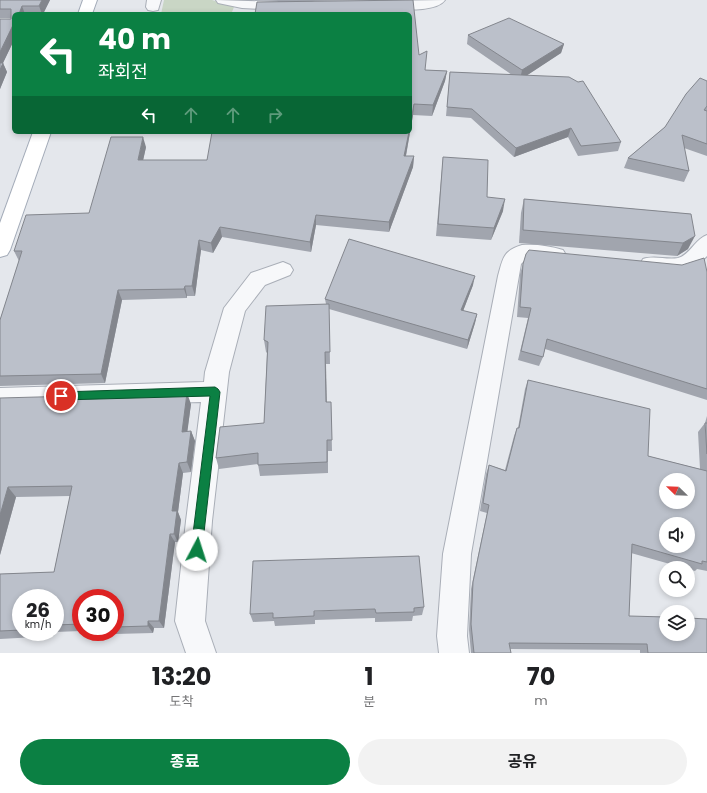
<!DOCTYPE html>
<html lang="ko">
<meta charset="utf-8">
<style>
:root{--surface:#fff;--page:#f2f2f2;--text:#202124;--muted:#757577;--accent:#0b8043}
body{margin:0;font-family:Poppins,"Noto Sans KR",sans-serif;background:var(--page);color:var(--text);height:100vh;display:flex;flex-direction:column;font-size:15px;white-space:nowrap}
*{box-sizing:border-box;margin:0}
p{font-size:13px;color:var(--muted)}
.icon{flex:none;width:22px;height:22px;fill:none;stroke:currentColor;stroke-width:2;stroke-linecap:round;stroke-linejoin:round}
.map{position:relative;height:653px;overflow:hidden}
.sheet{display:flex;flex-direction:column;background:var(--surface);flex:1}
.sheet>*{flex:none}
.top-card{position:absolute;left:12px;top:12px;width:400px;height:122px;border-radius:6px;box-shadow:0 2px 6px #0003;background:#0b8043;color:#fff;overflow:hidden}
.needle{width:26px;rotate:293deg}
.controls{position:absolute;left:659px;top:473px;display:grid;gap:8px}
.controls a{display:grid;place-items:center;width:36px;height:36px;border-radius:50%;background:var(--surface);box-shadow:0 2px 6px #0003;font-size:20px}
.speed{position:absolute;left:12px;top:589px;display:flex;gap:8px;font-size:20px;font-weight:700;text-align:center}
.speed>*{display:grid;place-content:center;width:52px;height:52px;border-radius:50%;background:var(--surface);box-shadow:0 2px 6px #0003;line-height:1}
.speed small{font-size:10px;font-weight:400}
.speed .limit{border:6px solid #d22;background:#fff;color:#111}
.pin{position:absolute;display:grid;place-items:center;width:34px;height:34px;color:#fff;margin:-17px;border:2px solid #fff;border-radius:50%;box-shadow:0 1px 4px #0007}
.me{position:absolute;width:44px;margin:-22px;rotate:5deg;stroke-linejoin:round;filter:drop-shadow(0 0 3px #0008)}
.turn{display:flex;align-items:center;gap:14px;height:84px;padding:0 20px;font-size:18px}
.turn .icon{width:52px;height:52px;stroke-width:2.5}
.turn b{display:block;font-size:28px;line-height:34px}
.lanes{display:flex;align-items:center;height:38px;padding:0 20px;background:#0003;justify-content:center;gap:20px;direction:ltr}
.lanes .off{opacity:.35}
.eta{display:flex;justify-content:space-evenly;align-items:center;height:68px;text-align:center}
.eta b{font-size:24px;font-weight:700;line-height:28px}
.primary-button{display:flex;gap:8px;margin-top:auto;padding:8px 20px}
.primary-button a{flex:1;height:46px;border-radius:24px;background:var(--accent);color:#fff;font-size:16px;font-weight:700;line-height:46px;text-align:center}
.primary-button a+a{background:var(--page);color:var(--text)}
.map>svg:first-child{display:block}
.green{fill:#c9d6c5}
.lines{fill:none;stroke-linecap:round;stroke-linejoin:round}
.minor-casing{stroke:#a9aeb7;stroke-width:2}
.major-casing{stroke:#a3abb8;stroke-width:2}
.minor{fill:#f7f8fa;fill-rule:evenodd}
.major{fill:#fff;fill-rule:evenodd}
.wall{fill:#a1a5ae;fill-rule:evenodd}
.shaded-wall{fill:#83868d}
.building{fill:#bbc0ca;stroke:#83868d;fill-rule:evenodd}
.route{fill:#0b8043;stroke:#07532c}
</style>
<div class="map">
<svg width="707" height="653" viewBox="0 0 707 653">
<rect width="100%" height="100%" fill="#e4e7ec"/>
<!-- green -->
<path class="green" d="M 164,0 L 212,0 L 234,7 L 232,12 L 161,14 Z"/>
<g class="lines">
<!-- minor casing -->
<g class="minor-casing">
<g id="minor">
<path d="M 147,0 L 161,0 L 158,10 L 153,11 L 148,10 L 146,7 Z"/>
<path d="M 216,0 L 286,2 L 291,3 L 293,6 L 291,9 L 286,10 L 242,8 L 218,3 Z"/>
<path d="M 445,0 C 436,13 399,9 384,9 L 379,8 L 377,5 L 379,2 L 384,1 Z"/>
<path d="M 707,235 L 707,256 C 689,275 667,277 643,269 L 640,264 L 643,259 C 654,255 666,260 678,258 C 690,255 695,239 707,235 Z"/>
<path d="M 522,245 C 536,244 550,246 563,250 L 566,255 L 563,260 L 556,262 L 528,259 L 525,260 L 521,264 L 471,554 L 467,636 L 469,653 L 439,653 L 437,636 L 443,554 L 498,276 C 503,258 503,251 522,245 Z"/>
<path d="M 283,262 L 290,265 L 293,270 L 290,275 L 265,285 L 245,311 L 229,372 L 212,521 L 205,621 L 216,653 L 186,653 L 175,621 L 186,521 L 201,402 L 0,408 L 0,388 L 204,382 L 205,372 L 224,308 L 251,273 Z"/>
</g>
</g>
<!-- major casing -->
<g class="major-casing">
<g id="major">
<path d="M 83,0 L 97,0 L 92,14 L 78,14 Z"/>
<path d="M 33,132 L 51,132 L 10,250 L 7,255 L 0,257 L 0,223 Z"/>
</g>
</g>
<!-- minor -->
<use href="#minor" class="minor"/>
<!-- major -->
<use href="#major" class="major"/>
</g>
<!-- wall -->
<g class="wall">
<path d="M 0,0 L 50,0 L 43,14 L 14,14 L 14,40 L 3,63 L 7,72 L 0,89 L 0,19 L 11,19 L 11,18 L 0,18 Z"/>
<path d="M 259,0 L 363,0 L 312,1 L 419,55 L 425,70 L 447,71 L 445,81 L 432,116 L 413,115 L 406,156 L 414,156 L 413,167 L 389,232 L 316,225 L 311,252 L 222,237 L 213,253 L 201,250 L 195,296 L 187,296 L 187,298 L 122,300 L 105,383 L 0,386 L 0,320 L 19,261 L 14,251 L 89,213 L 146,147 L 143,160 L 207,160 L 278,1 Z"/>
<path d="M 468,35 L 564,44 L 561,53 L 527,75 L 621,142 L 618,151 L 578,156 L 568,137 L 514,157 L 471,118 L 446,116 L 450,72 L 512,75 L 467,44 Z"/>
<path d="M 707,81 L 707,156 L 684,148 L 689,171 L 684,182 L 624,168 L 628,158 L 665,127 Z"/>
<path d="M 443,157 L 503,211 L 491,240 L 436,236 Z"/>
<path d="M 524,199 L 691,214 L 688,249 L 677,256 L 519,243 L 521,213 Z"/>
<path d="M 526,254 L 707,272 L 707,400 L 545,349 L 543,357 L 539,366 L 518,360 L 528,318 L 517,317 L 520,274 Z"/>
<path d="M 473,285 L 463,311 L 477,314 L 475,323 L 467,349 L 329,309 L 330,364 L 326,364 L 326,402 L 331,402 L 332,451 L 328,451 L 328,473 L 260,476 L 258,464 L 219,469 L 216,458 L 264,423 L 267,353 L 266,352 L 264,340 L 326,304 L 325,299 Z"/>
<path d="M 528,380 L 648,456 L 700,469 L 698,432 L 705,423 L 707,416 L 707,571 L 697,569 L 695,571 L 688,569 L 688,568 L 684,568 L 631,553 L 629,616 L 707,653 L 640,653 L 640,650 L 510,649 L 511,653 L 471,653 L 469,630 L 471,589 L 487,513 L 480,511 L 486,474 L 489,465 L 505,470 L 514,436 L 517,428 L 518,428 L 525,389 Z"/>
<path d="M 0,398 L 191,404 L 187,432 L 191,431 L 195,441 L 191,472 L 183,473 L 178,512 L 181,520 L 178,542 L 175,542 L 164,628 L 154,628 L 153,633 L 115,634 L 113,632 L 115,632 L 115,598 L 81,598 L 81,631 L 55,632 L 54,636 L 0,639 L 0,574 L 54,572 L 70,496 L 16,497 L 0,555 ZM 21,598 L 55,598 L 55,632 L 21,632 Z"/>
<path d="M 424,607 L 422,615 L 413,616 L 412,621 L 375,622 L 375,618 L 315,620 L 315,624 L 275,626 L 274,621 L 253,622 L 250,614 Z"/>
</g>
<!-- shaded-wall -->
<g class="shaded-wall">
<path d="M 42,0 L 50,0 L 43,14 L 42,14 L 39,6 Z"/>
<path d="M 22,6 L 25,14 L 19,14 Z"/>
<path d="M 14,23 L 14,40 L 3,63 L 7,72 L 0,89 L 0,52 Z"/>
<path d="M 564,44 L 561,53 L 520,80 L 522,70 Z"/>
<path d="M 447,71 L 445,81 L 432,116 L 433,105 Z"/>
<path d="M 414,104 L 413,115 L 404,166 L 404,156 L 409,132 L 410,132 L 410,126 Z"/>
<path d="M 571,128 L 568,137 L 514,157 L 516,148 Z"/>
<path d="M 143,137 L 146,147 L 141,170 L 138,160 Z"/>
<path d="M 414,156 L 413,167 L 389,232 L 389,222 Z"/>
<path d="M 505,199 L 503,211 L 491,240 L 494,228 Z"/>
<path d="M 316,215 L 316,225 L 311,252 L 310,242 Z"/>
<path d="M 220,227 L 222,237 L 213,253 L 211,243 Z"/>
<path d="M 695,236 L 688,249 L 677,256 L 683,243 Z"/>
<path d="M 199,240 L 201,250 L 195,296 L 192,286 Z"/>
<path d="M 475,276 L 473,285 L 460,319 L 461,310 Z"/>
<path d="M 185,286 L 187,296 L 187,298 L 184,289 Z"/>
<path d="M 118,290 L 122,300 L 105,383 L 101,374 Z"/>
<path d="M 477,314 L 475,323 L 467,349 L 468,340 Z"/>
<path d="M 325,352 L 326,364 L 327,414 L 326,402 Z"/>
<path d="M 187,393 L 191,404 L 186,442 L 182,432 Z"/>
<path d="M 191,431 L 195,441 L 191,472 L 187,462 Z"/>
<path d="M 179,463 L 183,473 L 178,512 L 181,520 L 178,542 L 174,534 L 172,511 Z"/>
<path d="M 8,487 L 16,497 L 0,555 L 0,515 Z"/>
<path d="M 170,534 L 175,542 L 164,628 L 159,621 Z"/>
<path d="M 148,621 L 154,628 L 153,633 L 148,626 Z"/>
<path d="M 49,632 L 54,632 L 54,636 Z"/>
</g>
<!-- building -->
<g class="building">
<path d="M 0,0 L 42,0 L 39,6 L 22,6 L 19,14 L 14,14 L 14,23 L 0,52 L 0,19 L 11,19 L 11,9 L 0,9 Z"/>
<path d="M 413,0 L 419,55 L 427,51 L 425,70 L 447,71 L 433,105 L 414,104 L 410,126 L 410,14 L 255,14 L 257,2 Z"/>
<path d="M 509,18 L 564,44 L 522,70 L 468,35 Z"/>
<path d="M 0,63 L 3,63 L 0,70 Z"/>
<path d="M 450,72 L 569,77 L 578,82 L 583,81 L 621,142 L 581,146 L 571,128 L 516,148 L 472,109 L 447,107 Z"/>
<path d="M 700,78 L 707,81 L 707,106 L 704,110 L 707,111 L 707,144 L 682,135 L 689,171 L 628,158 L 665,127 L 686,94 Z"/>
<path d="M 212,132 L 409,132 L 404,156 L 414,156 L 389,222 L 316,215 L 310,242 L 220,227 L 211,243 L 199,240 L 192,286 L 185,286 L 184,289 L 118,290 L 101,374 L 0,376 L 0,320 L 22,251 L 14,251 L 26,215 L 89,213 L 111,137 L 143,137 L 138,160 L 207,160 Z"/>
<path d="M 443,157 L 488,160 L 487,197 L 505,199 L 494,228 L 438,224 Z"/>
<path d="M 524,199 L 691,214 L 695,236 L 683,243 L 523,230 Z"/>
<path d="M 349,239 L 475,276 L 461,310 L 477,314 L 468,340 L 325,299 Z"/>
<path d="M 529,250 L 682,265 L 704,258 L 707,272 L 707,389 L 547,339 L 543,357 L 521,351 L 531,308 L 520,307 L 523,264 L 526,254 Z"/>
<path d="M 329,304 L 330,352 L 325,352 L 326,402 L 331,402 L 332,440 L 327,440 L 327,462 L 258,465 L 258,453 L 216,458 L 220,427 L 264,423 L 268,342 L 264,340 L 266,306 Z"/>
<path d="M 528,380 L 650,409 L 648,456 L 707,471 L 707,562 L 702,561 L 702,564 L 632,544 L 629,616 L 666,617 L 666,634 L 688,634 L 688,618 L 707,619 L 707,653 L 648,653 L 647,644 L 509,643 L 511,653 L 474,653 L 471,624 L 473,582 L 489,505 L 483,503 L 489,465 L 506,471 L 517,428 L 519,428 ZM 666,480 L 688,480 L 688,502 L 666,502 ZM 666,524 L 688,524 L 688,546 L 666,546 Z"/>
<path d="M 187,393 L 182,432 L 191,431 L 187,462 L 179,463 L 172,511 L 177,511 L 174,534 L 170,534 L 159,621 L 148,621 L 148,626 L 115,627 L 115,598 L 81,598 L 81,624 L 55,625 L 55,598 L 21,598 L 21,630 L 0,631 L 0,574 L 54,572 L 72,486 L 8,487 L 0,515 L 0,398 Z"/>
<path d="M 705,423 L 707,423 L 707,454 Z"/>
<path d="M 419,556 L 424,607 L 414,608 L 414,612 L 376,613 L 375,609 L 314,611 L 314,616 L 273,618 L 273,613 L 250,614 L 253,561 Z"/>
</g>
<!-- route -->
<path class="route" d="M 215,387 L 218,389 L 220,392 L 202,550 L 201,554 L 197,555 L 193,554 L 191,550 L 210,396 L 61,400 L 58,399 L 57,396 L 58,393 L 61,392 Z"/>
</svg>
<div class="controls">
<a><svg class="needle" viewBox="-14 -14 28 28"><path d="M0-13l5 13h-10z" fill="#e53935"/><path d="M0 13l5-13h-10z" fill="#757577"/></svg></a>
<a><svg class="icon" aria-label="sound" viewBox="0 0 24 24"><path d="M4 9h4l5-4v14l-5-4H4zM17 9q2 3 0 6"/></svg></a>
<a><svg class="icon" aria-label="search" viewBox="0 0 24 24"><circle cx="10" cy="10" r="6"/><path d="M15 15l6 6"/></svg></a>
<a><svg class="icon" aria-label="layers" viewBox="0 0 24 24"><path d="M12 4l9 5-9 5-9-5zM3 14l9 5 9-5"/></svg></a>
</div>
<div class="speed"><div>26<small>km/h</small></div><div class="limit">30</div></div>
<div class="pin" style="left:61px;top:396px;background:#d93025"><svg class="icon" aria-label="arrive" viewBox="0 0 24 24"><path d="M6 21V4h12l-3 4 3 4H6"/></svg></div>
<svg class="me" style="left:197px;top:550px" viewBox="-20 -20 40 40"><circle r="19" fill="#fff"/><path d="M0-13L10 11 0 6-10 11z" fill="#0b8043"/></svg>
<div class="top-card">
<div class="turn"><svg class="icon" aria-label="left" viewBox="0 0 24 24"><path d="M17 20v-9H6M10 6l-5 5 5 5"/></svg><div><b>40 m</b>좌회전</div></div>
<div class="lanes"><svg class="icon" aria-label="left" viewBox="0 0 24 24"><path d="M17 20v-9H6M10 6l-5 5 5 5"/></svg><svg class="icon off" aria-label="ahead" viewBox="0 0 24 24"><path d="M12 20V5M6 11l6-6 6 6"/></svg><svg class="icon off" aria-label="ahead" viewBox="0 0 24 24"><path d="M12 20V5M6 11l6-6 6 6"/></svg><svg class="icon off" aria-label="right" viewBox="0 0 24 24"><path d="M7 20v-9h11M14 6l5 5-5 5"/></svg></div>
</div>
</div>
<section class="sheet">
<div class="eta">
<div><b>13:20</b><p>도착</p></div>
<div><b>1</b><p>분</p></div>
<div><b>70</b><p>m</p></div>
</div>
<div class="primary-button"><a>종료</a><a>공유</a></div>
</section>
